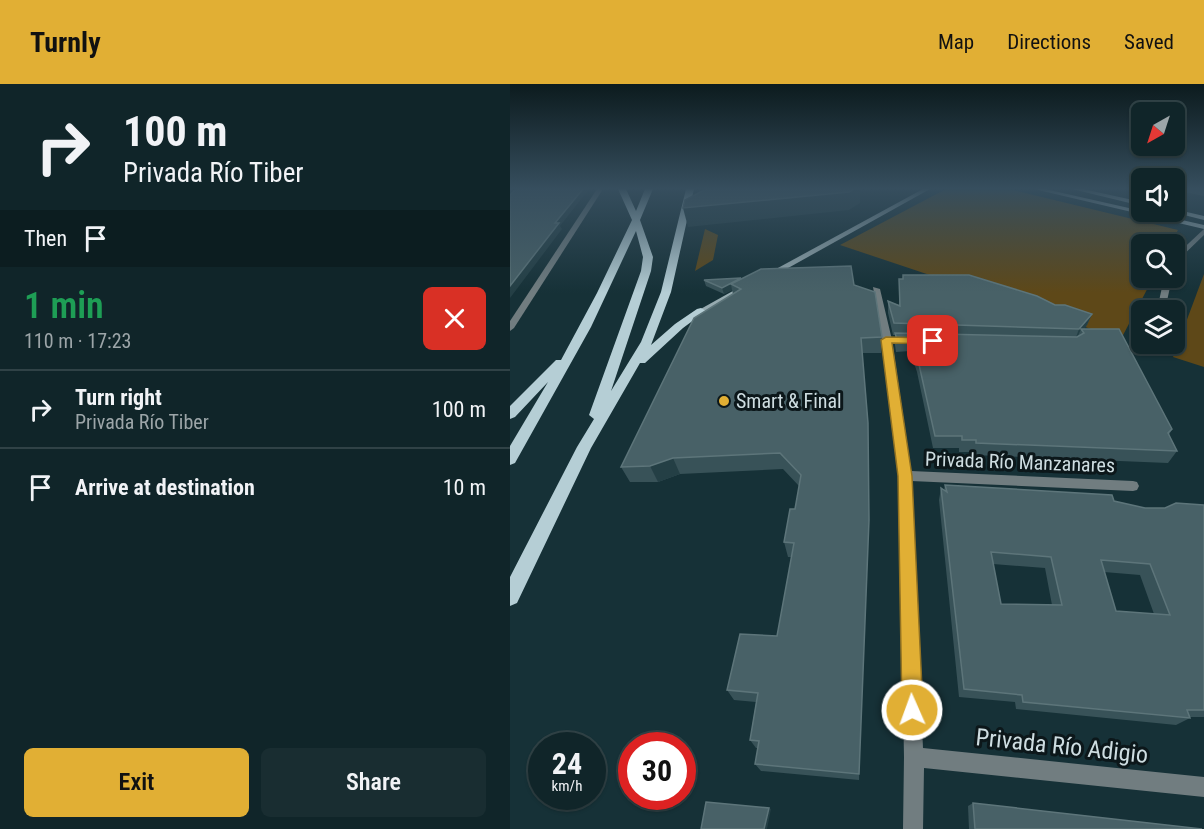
<!DOCTYPE html>
<meta charset="utf-8">
<style>
:root{--surface:#102529;--page:#192d31;--text:#f1f3f6;--muted:#9ca5a8;--line:#304246;--accent:#e1af34}
body{margin:0;font-family:"Roboto Condensed",sans-serif;background:var(--page);color:var(--text);height:100vh;display:flex;flex-direction:column;font-size:22px;white-space:nowrap}
*{box-sizing:border-box;margin:0}
p{font-size:20px;color:var(--muted)}
.icon{flex:none;width:33px;height:33px;fill:none;stroke:currentColor;stroke-width:2;stroke-linecap:round;stroke-linejoin:round}
.map{position:relative;flex:1;overflow:hidden}
.details{display:flex;flex-direction:column;background:var(--surface);width:510px}
.details>*{flex:none}
.guide{background:#102529;color:var(--text);overflow:hidden}
.needle{width:39px;rotate:219deg}
.tools{position:absolute;left:621px;top:18px;display:grid;gap:12px}
.tools a{display:grid;place-items:center;width:54px;height:54px;border-radius:9px;background:var(--surface);box-shadow:0 2px 4px #0004,0 0 0 2px var(--line);font-size:30px}
.speed{position:absolute;left:18px;top:648px;display:flex;gap:12px;font-size:30px;font-weight:700;text-align:center}
.speed>*{display:grid;place-content:center;width:78px;height:78px;border-radius:50%;background:var(--surface);box-shadow:0 2px 4px #0004,0 0 0 2px var(--line);line-height:1}
.speed small{font-size:15px;font-weight:400}
.speed .limit{border:9px solid #d22;background:#fff;color:#111}
.pin{position:absolute;display:grid;place-items:center;width:51px;height:51px;color:#fff;margin:-26px;border-radius:12px;box-shadow:0 3px 9px #0006}
.me{position:absolute;width:66px;margin:-33px;rotate:358deg;stroke-linejoin:round;filter:drop-shadow(0 0 4px #0008)}
.turn{display:flex;align-items:center;gap:21px;height:126px;padding:0 24px;font-size:27px}
.turn .icon{width:78px;height:78px;stroke-width:2.5}
.turn b{display:block;font-size:42px;line-height:51px}
.then{display:flex;align-items:center;height:57px;padding:0 24px;background:#0003;gap:12px;font-size:22px}
.round{display:grid;place-items:center;flex:none;width:63px;height:63px;border-radius:9px;background:var(--page)}
.head{display:flex;align-items:center;justify-content:space-between;height:102px;padding:0 24px}
h1{font-size:36px;font-weight:600;line-height:45px;color:#1e9e55}
.primary-button{display:flex;gap:12px;margin-top:auto;padding:12px 24px}
.primary-button a{flex:1;height:69px;border-radius:9px;background:var(--accent);color:#111;font-size:24px;font-weight:600;line-height:69px;text-align:center}
.primary-button a+a{background:var(--page);color:var(--text)}
ul{padding:0;list-style:none}
li{display:flex;align-items:center;gap:18px;height:78px;padding:0 24px;border-top:2px solid var(--line)}
li div{flex:1}
li b{display:block;font-size:22px}
li em{font-style:normal}
header{display:flex;align-items:center;gap:36px;box-sizing:border-box;height:84px;padding:0 30px;background:var(--accent);color:#111}
header strong{font-size:28px}
nav{display:flex;gap:33px;margin-inline-start:auto;font-size:21px}
main{display:flex;flex:1;min-height:0}
.map>svg:first-child{display:block}
.green{fill:#5e4818}
.lines{fill:none;stroke-linecap:round;stroke-linejoin:round}
.street{fill:#717d80;fill-rule:evenodd}
.secondary{fill:#97abb0;fill-rule:evenodd}
.primary{fill:#b5ced5;fill-rule:evenodd}
.wall{fill:#385258;fill-rule:evenodd}
.shaded-wall{fill:#243f45}
.building{fill:#486167;stroke:#5d757a;stroke-width:1.5;fill-rule:evenodd}
.route{fill:#e1af34;stroke:#927222;stroke-width:1.5}
.poi-dot{fill:#e1af34;stroke:#0c171a;stroke-width:2}
.labels{text-anchor:middle;dominant-baseline:central;stroke-width:6;stroke-linejoin:round;paint-order:stroke}
.poi-label{font-size:20px;fill:#cedde1;stroke:#0c171a;text-anchor:start}
.street-label{font-size:20px;fill:#cedde1;stroke:#0c171a}
.near-street-label{font-size:24px;fill:#cedde1;stroke:#0c171a}
</style>
<header>
<strong>Turnly</strong>
<nav><a>Map</a><a>Directions</a><a>Saved</a></nav>
</header>
<main>
<section class="details">
<div class="guide">
<div class="turn"><svg class="icon" aria-label="right" viewBox="0 0 24 24"><path d="M7 20v-9h11M14 6l5 5-5 5"/></svg><div><b>100 m</b>Privada Río Tiber</div></div>
<div class="then">Then<svg class="icon" aria-label="arrive" viewBox="0 0 24 24"><path d="M6 21V4h12l-3 4 3 4H6"/></svg></div>
</div>
<div class="head"><div><h1>1 min</h1><p>110 m · 17:23</p></div><a class="round" style="background:#d93025;color:#fff"><svg class="icon" aria-label="close" viewBox="0 0 24 24"><path d="M6 6l12 12M18 6L6 18"/></svg></a></div>
<ul>
<li><svg class="icon" aria-label="right" viewBox="0 0 24 24"><path d="M7 20v-9h11M14 6l5 5-5 5"/></svg><div><b>Turn right</b><p>Privada Río Tiber</p></div><em>100 m</em></li>
<li><svg class="icon" aria-label="arrive" viewBox="0 0 24 24"><path d="M6 21V4h12l-3 4 3 4H6"/></svg><div><b>Arrive at destination</b></div><em>10 m</em></li>
</ul>
<div class="primary-button"><a>Exit</a><a>Share</a></div>
</section>
<div class="map">
<svg width="694" height="745" viewBox="0 0 694 745">
<rect width="100%" height="100%" fill="#163137"/>
<!-- green -->
<g class="green">
<path d="M 436,105 L 503,106 L 668,146 L 660,160 L 632,160 L 632,194 L 643,194 L 611,255 L 330,161 Z"/>
<path d="M 195,145 L 208,151 L 203,176 L 185,187 Z"/>
<path d="M 694,190 L 694,283 L 663,273 Z"/>
</g>
<g class="lines">
<!-- street -->
<g class="street">
<path d="M 87,105 L 93,105 L 4,244 L 0,247 L 0,237 Z"/>
<path d="M 694,145 L 694,151 L 664,180 L 664,173 Z"/>
<path d="M 654,194 L 662,194 L 655,226 L 647,226 Z"/>
<path d="M 363,203 L 370,205 L 382,256 L 401,387 L 623,397 L 627,398 L 629,402 L 627,406 L 623,407 L 401,397 L 413,664 L 694,693 L 694,713 L 414,684 L 413,745 L 393,745 L 394,673 L 389,392 L 372,256 Z"/>
</g>
<!-- secondary -->
<g class="secondary">
<path d="M 413,105 L 420,105 L 262,193 L 255,191 Z"/>
<path d="M 524,105 L 535,105 L 694,141 L 694,145 Z"/>
<path d="M 562,105 L 573,105 L 632,118 L 632,122 Z"/>
<path d="M 664,125 L 694,132 L 694,136 L 662,128 Z"/>
<path d="M 230,203 L 237,205 L 194,229 L 187,227 Z"/>
</g>
<!-- primary -->
<path class="primary" d="M 108,105 L 116,105 L 126,127 L 135,105 L 143,105 L 130,136 L 143,173 L 141,187 L 101,307 L 131,258 L 151,208 L 176,105 L 184,105 L 161,208 L 141,261 L 165,240 L 187,225 L 191,224 L 196,227 L 173,244 L 135,279 L 130,279 L 81,364 L 7,519 L 0,522 L 0,493 L 67,363 L 84,335 L 79,331 L 131,187 L 133,173 L 126,147 L 81,243 L 5,379 L 0,381 L 0,362 L 38,298 L 5,333 L 0,335 L 0,322 L 46,276 L 51,276 L 87,209 L 122,136 Z"/>
</g>
<!-- wall -->
<g class="wall">
<path d="M 664,105 L 694,105 L 694,112 L 664,106 Z"/>
<path d="M 231,195 L 344,201 L 372,253 L 371,269 L 352,269 L 358,339 L 349,696 L 251,687 L 245,680 L 248,664 L 246,664 L 240,656 L 246,618 L 224,616 L 217,606 L 267,552 L 282,473 L 278,473 L 274,458 L 285,425 L 289,402 L 273,385 L 170,390 L 148,398 L 120,398 L 111,383 L 223,210 L 222,206 L 214,210 L 196,202 L 194,196 Z"/>
<path d="M 389,195 L 545,221 L 582,230 L 577,241 L 574,245 L 662,345 L 659,351 L 667,367 L 658,379 L 463,371 L 462,368 L 449,368 L 449,364 L 423,364 L 407,288 L 400,267 L 386,268 L 385,261 L 385,251 L 383,251 L 378,229 L 378,217 L 389,221 Z"/>
<path d="M 435,401 L 604,417 L 635,424 L 655,424 L 694,421 L 694,633 L 680,633 L 680,634 L 666,641 L 506,625 L 505,618 L 449,613 L 429,416 L 431,404 L 434,406 ZM 483,480 L 535,484 L 542,521 L 491,520 ZM 594,488 L 630,491 L 644,530 L 606,527 Z"/>
<path d="M 463,719 L 692,745 L 459,745 L 458,722 Z"/>
</g>
<!-- shaded-wall -->
<g class="shaded-wall">
<path d="M 73,105 L 79,105 L 50,142 L 52,145 L 0,214 L 0,202 L 45,139 Z"/>
<path d="M 344,105 L 350,105 L 350,119 L 339,126 L 178,143 L 173,124 Z"/>
<path d="M 231,194 L 232,200 L 221,200 L 222,206 L 214,210 L 212,204 Z"/>
<path d="M 582,230 L 577,241 L 573,247 L 571,245 L 568,252 L 565,256 L 569,245 Z"/>
<path d="M 163,374 L 170,390 L 148,398 L 140,382 Z"/>
<path d="M 259,724 L 261,725 L 257,745 L 254,745 Z"/>
</g>
<!-- building -->
<g class="building">
<path d="M 6,105 L 73,105 L 45,139 L 49,139 L 0,202 L 0,111 Z"/>
<path d="M 196,105 L 344,105 L 339,108 L 173,124 L 175,116 Z"/>
<path d="M 341,182 L 344,201 L 365,208 L 372,253 L 351,254 L 358,339 L 359,436 L 349,690 L 245,680 L 249,657 L 240,656 L 248,609 L 217,606 L 230,550 L 267,552 L 284,459 L 274,458 L 280,425 L 285,425 L 291,391 L 270,369 L 163,374 L 140,382 L 111,383 L 184,234 L 231,205 L 221,200 L 251,185 Z"/>
<path d="M 393,191 L 459,191 L 527,212 L 545,221 L 555,221 L 582,230 L 569,245 L 384,239 L 378,217 L 390,222 L 389,195 L 393,195 Z"/>
<path d="M 231,194 L 212,204 L 194,196 Z"/>
<path d="M 571,245 L 609,245 L 662,345 L 658,349 L 667,367 L 466,359 L 466,356 L 452,356 L 452,352 L 425,352 L 408,276 L 401,256 L 387,256 L 385,249 L 567,253 L 574,249 Z"/>
<path d="M 435,401 L 602,411 L 604,417 L 635,424 L 655,424 L 666,419 L 694,421 L 694,626 L 677,626 L 680,634 L 513,618 L 512,611 L 454,605 L 431,404 L 437,408 ZM 481,468 L 541,473 L 552,521 L 491,520 ZM 591,476 L 640,480 L 660,531 L 606,527 Z"/>
<path d="M 196,718 L 259,724 L 254,745 L 191,745 Z"/>
<path d="M 463,719 L 692,745 L 465,745 Z"/>
</g>
<!-- sky -->
<linearGradient id="sky" x2="0" y2="1"><stop stop-color="#0c1b1e"/><stop offset="0.5" stop-color="#364e5e"/><stop offset="1" stop-color="#364e5e" stop-opacity="0"/></linearGradient>
<rect width="694" height="209" fill="url(#sky)"/>
<!-- route -->
<path class="route" d="M 376,253 L 423,254 L 428,257 L 423,260 L 382,259 L 402,392 L 413,626 L 410,633 L 402,636 L 395,633 L 392,626 L 388,392 L 371,256 Z"/>
<!-- markers -->
<circle class="poi-dot" cx="214" cy="317" r="6"/>
<g class="labels">
<!-- poi labels -->
<g class="poi-label">
<text x="226" y="317">Smart &amp; Final</text>
</g>
<!-- street labels -->
<g class="street-label">
<text transform="translate(510 378) rotate(2)">Privada Río Manzanares</text>
</g>
<!-- near-street labels -->
<g class="near-street-label">
<text transform="translate(552 662) rotate(6)">Privada Río Adigio</text>
</g>
</g>
</svg>
<div class="tools">
<a><svg class="needle" viewBox="-14 -14 28 28"><path d="M0-13l5 13h-10z" fill="#e53935"/><path d="M0 13l5-13h-10z" fill="#9ca5a8"/></svg></a>
<a><svg class="icon" aria-label="sound" viewBox="0 0 24 24"><path d="M4 9h4l5-4v14l-5-4H4zM17 9q2 3 0 6"/></svg></a>
<a><svg class="icon" aria-label="search" viewBox="0 0 24 24"><circle cx="10" cy="10" r="6"/><path d="M15 15l6 6"/></svg></a>
<a><svg class="icon" aria-label="layers" viewBox="0 0 24 24"><path d="M12 4l9 5-9 5-9-5zM3 14l9 5 9-5"/></svg></a>
</div>
<div class="speed"><div>24<small>km/h</small></div><div class="limit">30</div></div>
<div class="pin" style="left:423px;top:257px;background:#d93025"><svg class="icon" aria-label="arrive" viewBox="0 0 24 24"><path d="M6 21V4h12l-3 4 3 4H6"/></svg></div>
<svg class="me" style="left:402px;top:626px" viewBox="-20 -20 40 40"><circle r="17" fill="#e1af34" stroke="#fff" stroke-width="3"/><path d="M0-11L8 9 0 5-8 9z" fill="#fff"/></svg>
</div>
</main>
